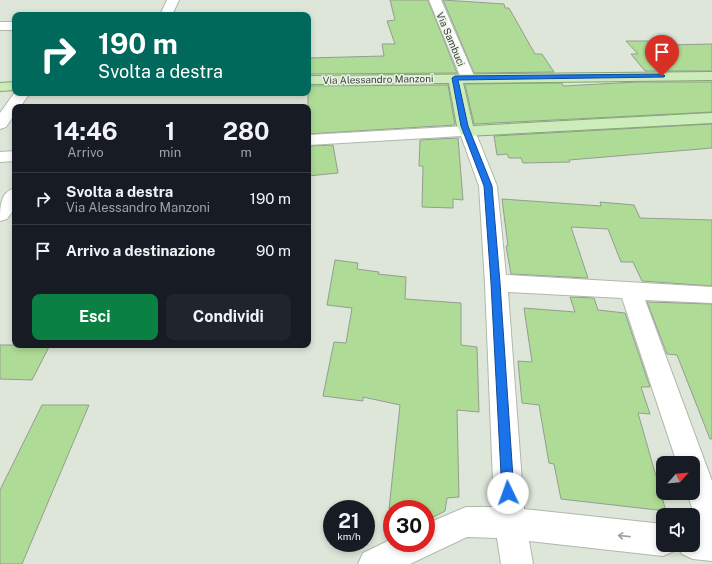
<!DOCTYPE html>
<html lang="it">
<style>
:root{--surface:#171b24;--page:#20242c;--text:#f1f3f6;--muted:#9ea1a6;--line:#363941;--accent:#0b8043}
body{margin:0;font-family:"Public Sans",sans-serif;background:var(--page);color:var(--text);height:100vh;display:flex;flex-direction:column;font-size:15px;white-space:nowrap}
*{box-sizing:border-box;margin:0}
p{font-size:13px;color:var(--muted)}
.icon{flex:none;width:22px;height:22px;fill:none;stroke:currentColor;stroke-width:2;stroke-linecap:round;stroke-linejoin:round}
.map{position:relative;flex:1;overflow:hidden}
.sheet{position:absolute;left:12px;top:104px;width:299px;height:244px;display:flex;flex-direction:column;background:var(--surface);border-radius:8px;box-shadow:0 2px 6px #0003}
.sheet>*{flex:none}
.guide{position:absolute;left:12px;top:12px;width:299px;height:84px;border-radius:8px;box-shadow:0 2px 6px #0003;background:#00695c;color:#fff;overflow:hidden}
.needle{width:26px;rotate:63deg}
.buttons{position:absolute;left:656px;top:456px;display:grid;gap:8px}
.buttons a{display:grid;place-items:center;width:44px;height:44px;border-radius:8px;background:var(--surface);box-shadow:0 2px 6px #0003;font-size:20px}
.speed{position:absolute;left:323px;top:500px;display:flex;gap:8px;font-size:20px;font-weight:700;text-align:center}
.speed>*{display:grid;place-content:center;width:52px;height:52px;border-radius:50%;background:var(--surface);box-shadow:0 2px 6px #0003;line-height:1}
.speed small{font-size:10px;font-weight:400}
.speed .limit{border:6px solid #d22;background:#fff;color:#111}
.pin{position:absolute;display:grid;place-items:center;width:34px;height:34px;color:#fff;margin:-41px -17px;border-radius:50% 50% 50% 0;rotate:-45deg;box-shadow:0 0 4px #0007}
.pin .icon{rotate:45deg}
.me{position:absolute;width:44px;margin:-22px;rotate:357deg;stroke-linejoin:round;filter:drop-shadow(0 0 3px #0008)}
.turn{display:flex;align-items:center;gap:14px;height:84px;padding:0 20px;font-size:18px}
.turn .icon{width:52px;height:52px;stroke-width:2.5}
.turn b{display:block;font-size:28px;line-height:34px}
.eta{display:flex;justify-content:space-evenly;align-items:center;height:68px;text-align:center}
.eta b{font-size:24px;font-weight:700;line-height:28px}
.primary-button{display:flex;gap:8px;margin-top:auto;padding:8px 20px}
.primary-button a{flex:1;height:46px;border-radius:8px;background:var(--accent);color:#fff;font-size:16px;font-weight:700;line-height:46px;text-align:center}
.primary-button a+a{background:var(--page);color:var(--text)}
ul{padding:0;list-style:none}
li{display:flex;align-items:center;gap:12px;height:52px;padding:0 20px;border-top:1px solid var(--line)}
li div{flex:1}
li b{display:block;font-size:15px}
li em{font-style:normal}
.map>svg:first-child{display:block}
.building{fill:#aedb95;stroke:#959d91}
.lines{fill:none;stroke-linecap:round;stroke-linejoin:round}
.minor-casing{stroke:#b0b8ac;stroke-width:2}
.major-casing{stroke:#83a770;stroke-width:2}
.minor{fill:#fff;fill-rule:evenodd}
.major{fill:#cdecbb;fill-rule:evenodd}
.oneway{stroke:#9c9e9c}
.route{fill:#1a73e8;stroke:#114b97}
.labels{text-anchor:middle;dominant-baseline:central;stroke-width:3;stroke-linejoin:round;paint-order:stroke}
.far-street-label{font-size:10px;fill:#3a3e39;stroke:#eaf3e6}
</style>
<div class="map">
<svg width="712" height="564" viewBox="0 0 712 564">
<rect width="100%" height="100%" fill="#dde6d9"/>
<!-- building -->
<g class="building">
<path d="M 390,0 L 428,0 L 457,73 L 308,74 L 308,58 L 384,56 L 382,44 L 395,44 L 387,21 L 395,20 Z"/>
<path d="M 443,0 L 504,4 L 505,8 L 509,8 L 535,54 L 542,54 L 554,72 L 474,73 Z"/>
<path d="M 626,41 L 662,41 L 666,45 L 712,44 L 712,71 L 645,71 L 631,54 L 638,54 Z"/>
<path d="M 637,82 L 712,82 L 712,112 L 474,124 L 465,84 L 562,83 L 563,86 Z"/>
<path d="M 448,85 L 455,125 L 308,134 L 308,86 Z"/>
<path d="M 712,124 L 712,148 L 569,160 L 570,162 L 523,163 L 521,158 L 509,158 L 507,154 L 497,155 L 494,136 Z"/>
<path d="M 458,138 L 463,200 L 453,199 L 453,208 L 422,207 L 423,166 L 419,166 L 420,140 Z"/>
<path d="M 333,145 L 338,173 L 308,176 L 308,146 Z"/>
<path d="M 502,199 L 601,206 L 600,202 L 634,205 L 640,218 L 712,220 L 712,286 L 642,281 L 633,262 L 621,262 L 608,229 L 571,227 L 588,278 L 511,274 L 506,246 L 508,246 Z"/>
<path d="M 335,260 L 358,263 L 357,269 L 379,272 L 378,274 L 406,277 L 405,299 L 461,303 L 461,345 L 477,347 L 479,412 L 457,410 L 459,497 L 447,498 L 445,511 L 426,521 L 426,509 L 389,509 L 400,405 L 363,397 L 363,401 L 323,396 L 334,342 L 346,343 L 352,308 L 327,305 Z"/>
<path d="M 570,297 L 594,298 L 598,310 L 625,313 L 650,387 L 641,387 L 650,414 L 638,413 L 666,511 L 561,499 L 554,464 L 549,463 L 539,405 L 522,403 L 518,361 L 532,362 L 524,308 L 575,312 Z"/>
<path d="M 647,302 L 712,304 L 712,439 L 710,439 L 677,355 L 667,354 Z"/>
<path d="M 0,345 L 50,345 L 32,380 L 0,379 Z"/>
<path d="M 42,405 L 89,405 L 22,564 L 0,564 L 0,490 Z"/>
</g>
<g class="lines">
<!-- minor casing -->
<g class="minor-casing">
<g id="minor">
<path d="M 167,0 L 179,0 L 172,15 L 160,15 Z"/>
<path d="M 429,0 L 441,0 L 475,78 L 473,81 L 463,81 L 461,78 Z"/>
<rect x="0" y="22" width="15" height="8"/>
<path d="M 15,92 L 30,93 L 20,107 L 15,107 L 15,114 L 6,127 L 0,129 L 0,113 Z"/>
<path d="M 467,126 L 473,128 L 475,131 L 497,186 L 506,275 L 712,287 L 712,303 L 645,300 L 712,481 L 712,561 L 693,559 L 682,554 L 678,545 L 693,545 L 693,527 L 699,528 L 687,493 L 693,493 L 693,463 L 677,463 L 622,298 L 508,292 L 524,509 L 663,524 L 663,545 L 677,545 L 674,551 L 663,556 L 529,541 L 533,564 L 501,564 L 497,538 L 467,537 L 410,564 L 358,564 L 363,553 L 392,539 L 392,543 L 426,543 L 426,524 L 466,507 L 494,507 L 485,283 L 479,186 L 461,136 L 308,145 L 308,135 Z"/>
<path d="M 15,151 L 15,161 L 0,162 L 0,152 Z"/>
<path d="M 15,188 L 15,208 L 7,219 L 0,221 C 0,207 0,192 15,188 Z"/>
</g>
</g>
<!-- major casing -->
<g class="major-casing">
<g id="major">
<path d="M 712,72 L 712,80 L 463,83 L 473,126 L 712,113 L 712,123 L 467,136 L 461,134 L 457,126 L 449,83 L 308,84 L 308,76 Z"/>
<path d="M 15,82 L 15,90 L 0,91 L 0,83 Z"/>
</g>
</g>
<!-- minor -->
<use href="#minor" class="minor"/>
<!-- major -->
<use href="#major" class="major"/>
</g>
<!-- one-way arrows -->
<defs><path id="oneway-shaft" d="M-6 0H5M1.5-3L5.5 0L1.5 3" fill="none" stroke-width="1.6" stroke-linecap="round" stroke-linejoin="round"/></defs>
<use class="oneway" href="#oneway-shaft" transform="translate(624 536) rotate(-174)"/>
<!-- route -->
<path class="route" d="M 662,74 L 665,76 L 664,77 L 458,80 L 468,126 L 492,186 L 500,283 L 514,493 L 513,497 L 508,499 L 504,497 L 502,493 L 491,283 L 484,186 L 461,126 L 452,78 L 455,76 Z"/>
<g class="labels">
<!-- far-street labels -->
<g class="far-street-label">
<text transform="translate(451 39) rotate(67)">Via Sambuci</text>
<text transform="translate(378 79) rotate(-1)">Via Alessandro Manzoni</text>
</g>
</g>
</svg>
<div class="buttons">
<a><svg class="needle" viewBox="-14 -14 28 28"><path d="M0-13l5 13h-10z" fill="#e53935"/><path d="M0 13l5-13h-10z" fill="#9ea1a6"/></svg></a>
<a><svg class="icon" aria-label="sound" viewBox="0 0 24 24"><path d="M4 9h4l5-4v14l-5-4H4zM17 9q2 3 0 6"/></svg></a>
</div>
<div class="speed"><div>21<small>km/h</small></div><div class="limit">30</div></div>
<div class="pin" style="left:662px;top:76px;background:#d93025"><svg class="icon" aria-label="arrive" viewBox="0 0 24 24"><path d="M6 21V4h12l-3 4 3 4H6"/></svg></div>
<svg class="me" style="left:508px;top:493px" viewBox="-20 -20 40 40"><circle r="19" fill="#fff"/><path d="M0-13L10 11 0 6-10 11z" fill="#1a73e8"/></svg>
<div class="guide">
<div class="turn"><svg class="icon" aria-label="right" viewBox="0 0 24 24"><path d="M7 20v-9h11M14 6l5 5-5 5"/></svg><div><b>190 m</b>Svolta a destra</div></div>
</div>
<section class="sheet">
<div class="eta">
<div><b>14:46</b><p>Arrivo</p></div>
<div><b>1</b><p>min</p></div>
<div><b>280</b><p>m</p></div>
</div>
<ul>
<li><svg class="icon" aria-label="right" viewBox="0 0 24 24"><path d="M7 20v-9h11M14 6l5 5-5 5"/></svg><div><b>Svolta a destra</b><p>Via Alessandro Manzoni</p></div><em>190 m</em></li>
<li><svg class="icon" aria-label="arrive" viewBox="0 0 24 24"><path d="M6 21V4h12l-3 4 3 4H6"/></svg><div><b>Arrivo a destinazione</b></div><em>90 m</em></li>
</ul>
<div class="primary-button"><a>Esci</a><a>Condividi</a></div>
</section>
</div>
